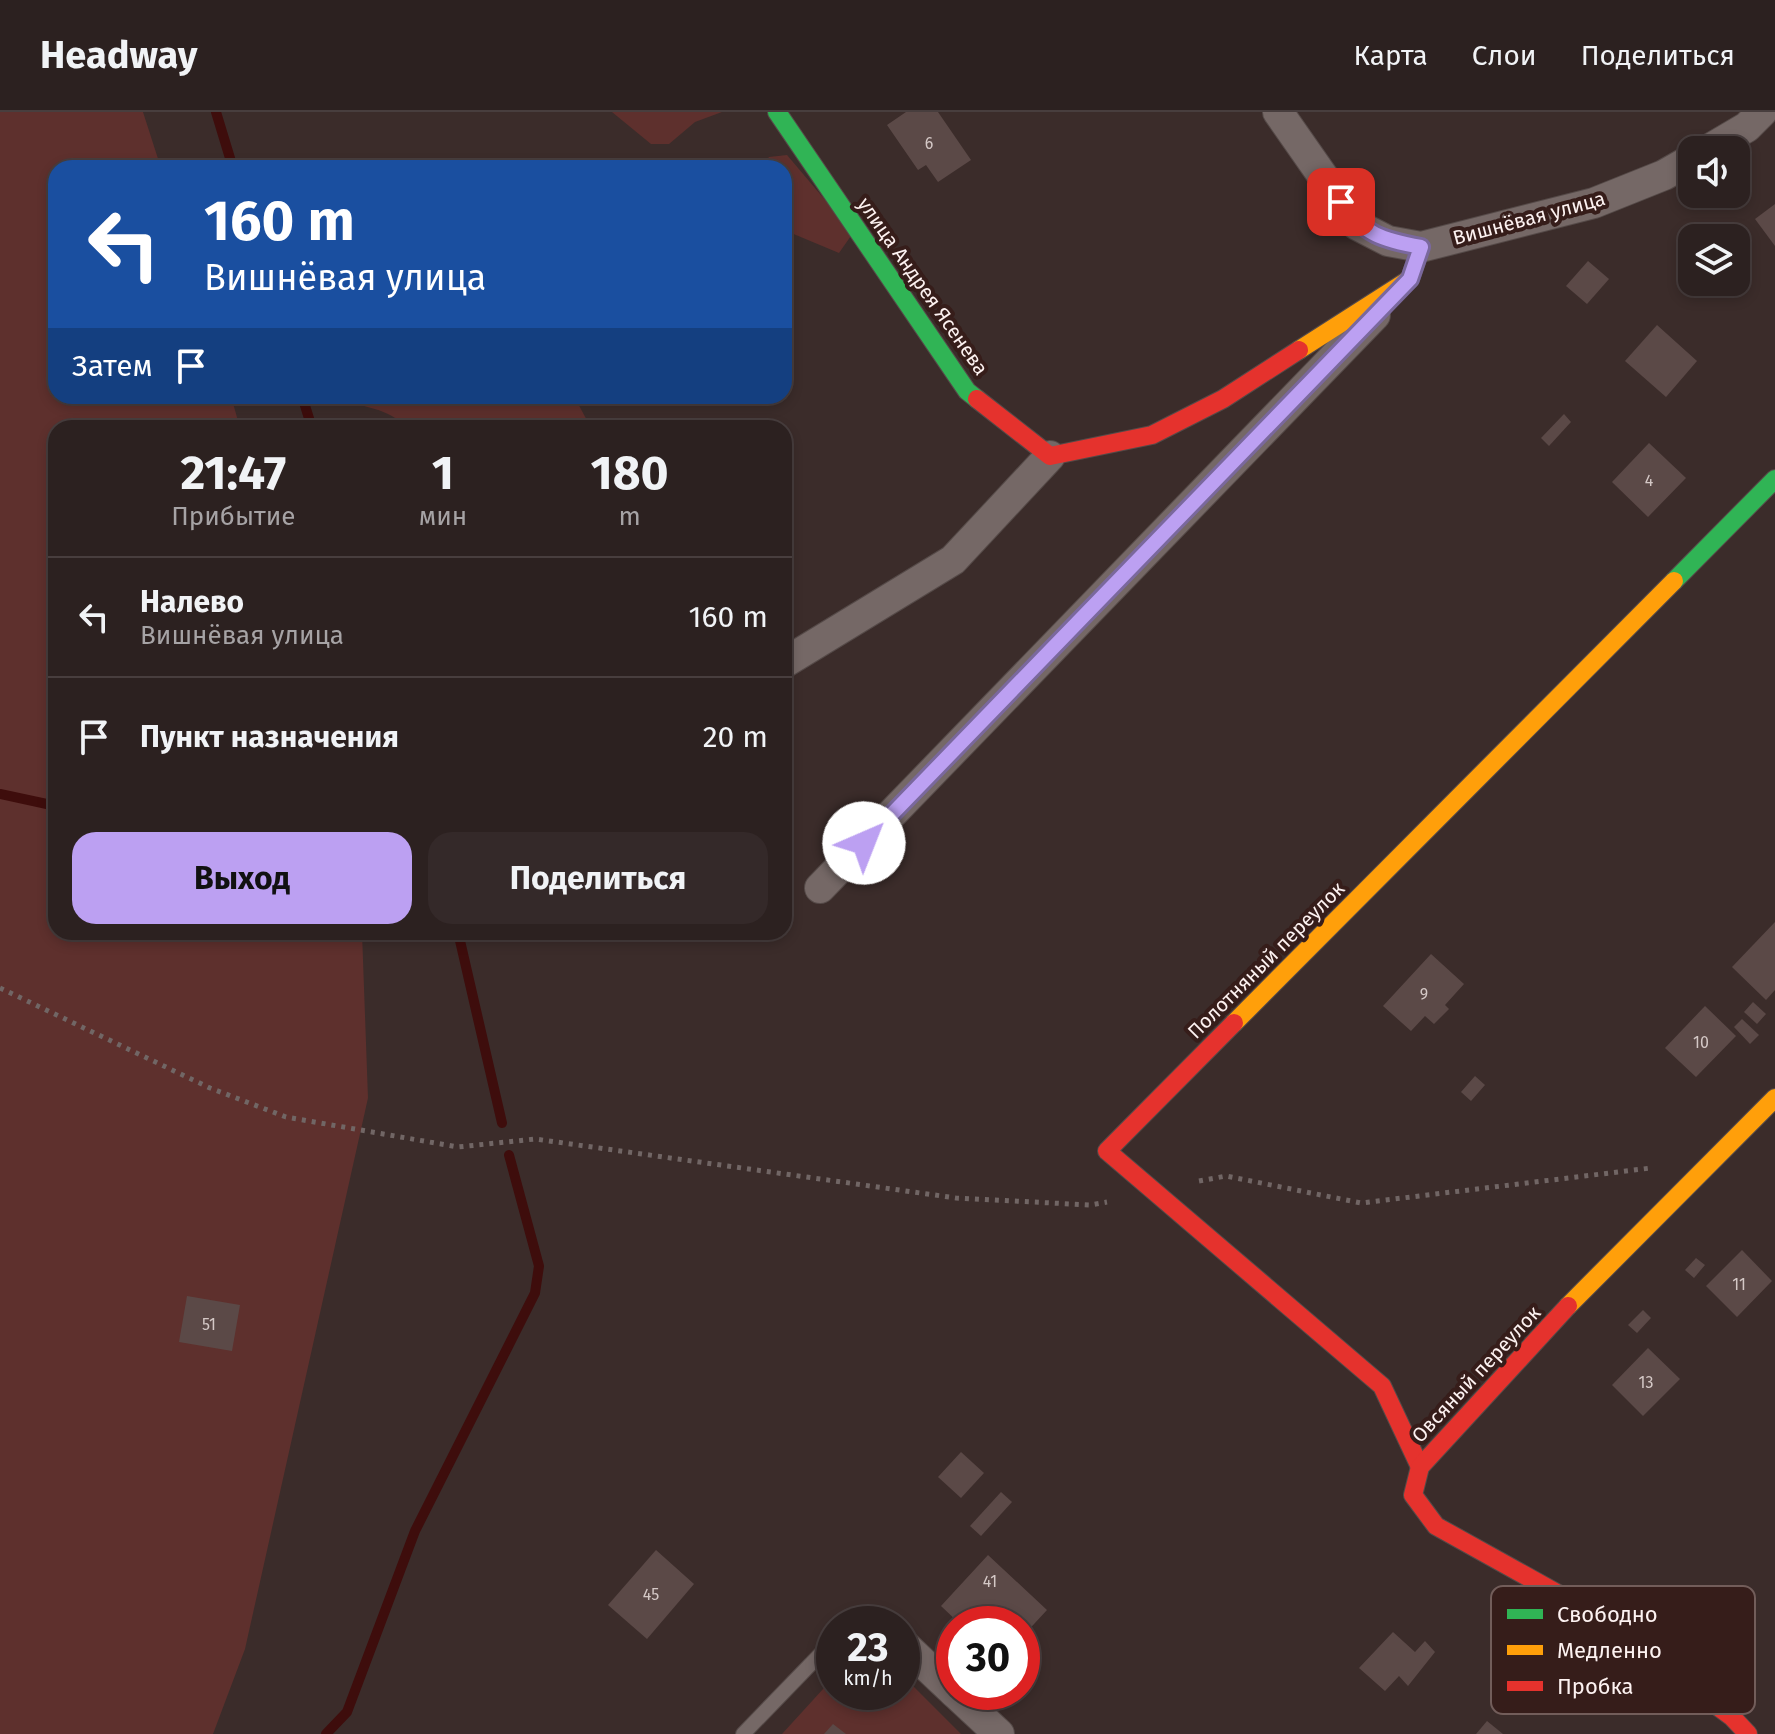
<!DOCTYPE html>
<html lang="ru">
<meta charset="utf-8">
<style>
:root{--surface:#2c2120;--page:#342929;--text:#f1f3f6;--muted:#a6a3a5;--line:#483e3e;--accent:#bca0f2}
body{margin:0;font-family:"Fira Sans",sans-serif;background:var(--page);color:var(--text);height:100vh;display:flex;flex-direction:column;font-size:30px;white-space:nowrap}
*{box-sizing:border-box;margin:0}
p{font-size:26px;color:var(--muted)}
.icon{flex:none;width:44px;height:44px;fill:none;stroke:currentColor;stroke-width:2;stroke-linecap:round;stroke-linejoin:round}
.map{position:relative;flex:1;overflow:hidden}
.side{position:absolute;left:48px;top:308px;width:744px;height:520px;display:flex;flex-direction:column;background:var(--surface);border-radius:24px;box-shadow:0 4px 12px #0003,0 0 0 2px var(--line)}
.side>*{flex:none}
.guide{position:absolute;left:48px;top:48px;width:744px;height:244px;border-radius:24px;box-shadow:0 4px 12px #0003,0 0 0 2px var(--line);background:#1a4fa0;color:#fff;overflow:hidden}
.fabs{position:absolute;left:1678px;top:24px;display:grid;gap:16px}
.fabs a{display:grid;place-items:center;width:72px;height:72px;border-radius:16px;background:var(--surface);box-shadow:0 4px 12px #0003,0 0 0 2px var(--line);font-size:40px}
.speed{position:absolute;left:816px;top:1494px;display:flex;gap:16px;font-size:40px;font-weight:700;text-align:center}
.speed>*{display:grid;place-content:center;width:104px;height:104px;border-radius:50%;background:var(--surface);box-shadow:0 4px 12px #0003,0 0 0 2px var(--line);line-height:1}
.speed small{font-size:20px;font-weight:400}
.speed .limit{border:12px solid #d22;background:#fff;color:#111}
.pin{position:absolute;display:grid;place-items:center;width:68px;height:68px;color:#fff;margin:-34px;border-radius:16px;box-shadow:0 4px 12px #0006}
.me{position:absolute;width:88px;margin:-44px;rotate:44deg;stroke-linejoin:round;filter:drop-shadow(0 0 6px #0008)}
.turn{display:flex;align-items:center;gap:28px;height:168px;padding:0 24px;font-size:36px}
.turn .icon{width:104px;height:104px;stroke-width:2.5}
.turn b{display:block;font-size:56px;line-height:68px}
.then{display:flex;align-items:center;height:76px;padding:0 24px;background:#0003;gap:16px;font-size:30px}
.eta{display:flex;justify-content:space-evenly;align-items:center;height:136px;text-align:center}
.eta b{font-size:48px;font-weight:700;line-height:56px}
.button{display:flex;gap:16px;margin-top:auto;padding:16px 24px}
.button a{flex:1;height:92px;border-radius:24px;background:var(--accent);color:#111;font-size:32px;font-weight:700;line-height:92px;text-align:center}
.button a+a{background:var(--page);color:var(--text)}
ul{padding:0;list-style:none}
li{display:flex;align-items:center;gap:24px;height:120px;padding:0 24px;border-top:2px solid var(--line)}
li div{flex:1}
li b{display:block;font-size:30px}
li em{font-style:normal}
header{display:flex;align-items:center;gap:48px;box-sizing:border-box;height:112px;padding:0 40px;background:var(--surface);border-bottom:2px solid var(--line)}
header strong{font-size:38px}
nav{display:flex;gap:44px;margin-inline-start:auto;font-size:28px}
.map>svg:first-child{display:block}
.green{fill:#5e302d}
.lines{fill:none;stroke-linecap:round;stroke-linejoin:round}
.stream{stroke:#3e0d0c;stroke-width:10}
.building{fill:#5b4947}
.lane-casing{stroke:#554a48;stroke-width:16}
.street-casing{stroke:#554a48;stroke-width:32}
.fast-casing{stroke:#554a48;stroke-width:20}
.slow-casing{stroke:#554a48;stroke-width:20}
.jam-casing{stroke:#554a48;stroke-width:20}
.path{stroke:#716665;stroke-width:5;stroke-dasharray:4 6;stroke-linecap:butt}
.lane{stroke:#756866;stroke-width:14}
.street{stroke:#756866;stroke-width:30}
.fast{stroke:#30b455;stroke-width:18}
.slow{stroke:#ff9f0a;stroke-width:18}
.jam{stroke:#e5322d;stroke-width:18}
.route-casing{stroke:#7a689d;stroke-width:20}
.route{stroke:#bca0f2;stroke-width:14}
.labels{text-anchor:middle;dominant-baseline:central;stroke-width:8;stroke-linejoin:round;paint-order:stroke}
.number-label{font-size:16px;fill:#d4c8c6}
.street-label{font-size:20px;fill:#fdf2f1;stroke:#361d1a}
.key{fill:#361d1a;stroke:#725d5a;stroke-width:2}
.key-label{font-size:22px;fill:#fdf2f1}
</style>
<header>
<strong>Headway</strong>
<nav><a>Карта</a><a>Слои</a><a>Поделиться</a></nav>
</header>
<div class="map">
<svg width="1775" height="1622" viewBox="0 0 1775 1622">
<rect width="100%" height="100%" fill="#3b2c2a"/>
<!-- green -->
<g class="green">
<path d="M 0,0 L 143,0 L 161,56 L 56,56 L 56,284 L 231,284 L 240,316 L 56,316 L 56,820 L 362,820 L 368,986 L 245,1537 L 213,1622 L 0,1622 Z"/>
<path d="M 612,0 L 722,0 L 695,10 L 669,32 L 651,32 Z"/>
<path d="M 787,43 L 853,121 L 839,141 L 784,118 L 784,56 L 760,56 L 769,45 Z"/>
<path d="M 340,284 L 574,284 L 591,316 L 405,316 C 390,294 361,298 340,284 Z"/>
<path d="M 902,1563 L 961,1622 L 782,1622 L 834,1565 L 834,1580 L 902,1580 Z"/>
</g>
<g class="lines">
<!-- stream -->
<g class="stream">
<path d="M 216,0 L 233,56"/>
<path d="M 302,284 L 312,316"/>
<path d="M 0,682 L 56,694"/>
<path d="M 458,820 L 502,1011"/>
<path d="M 326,1622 L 347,1600 L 415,1419 L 535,1181 L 539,1154 L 509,1043"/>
</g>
</g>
<!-- building -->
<g class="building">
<path d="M 906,0 L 938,0 L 971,48 L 938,70 L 926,53 L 918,58 L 887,13 Z"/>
<path d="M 1775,92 L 1775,134 L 1755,107 Z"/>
<path d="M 1588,149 L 1609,167 L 1587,192 L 1566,174 Z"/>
<path d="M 1657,213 L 1697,249 L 1666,285 L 1625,249 Z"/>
<path d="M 1564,302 L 1571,310 L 1549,334 L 1541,326 Z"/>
<path d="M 1649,331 L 1686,366 L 1648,405 L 1612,370 Z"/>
<path d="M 1775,810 L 1775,878 L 1766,888 L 1732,855 Z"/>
<path d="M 1431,842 L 1464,872 L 1445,893 L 1449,897 L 1434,912 L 1425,904 L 1411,919 L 1383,894 Z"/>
<path d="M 1753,890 L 1766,902 L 1757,912 L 1744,900 Z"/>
<path d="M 1705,894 L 1736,924 L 1696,965 L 1665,936 Z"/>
<path d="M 1742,907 L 1759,923 L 1750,932 L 1734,915 Z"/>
<path d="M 1475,964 L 1485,973 L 1471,989 L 1461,980 Z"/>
<path d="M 1742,1138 L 1772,1169 L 1737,1205 L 1706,1174 Z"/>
<path d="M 1696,1146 L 1705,1153 L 1694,1166 L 1685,1158 Z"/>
<path d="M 187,1184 L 240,1193 L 232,1239 L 179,1230 Z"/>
<path d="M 1643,1198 L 1651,1206 L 1637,1221 L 1628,1213 Z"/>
<path d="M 1648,1236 L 1680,1267 L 1643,1304 L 1612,1273 Z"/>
<path d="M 961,1340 L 984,1361 L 961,1386 L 938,1365 Z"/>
<path d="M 1001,1380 L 1012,1390 L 981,1424 L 970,1414 Z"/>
<path d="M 656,1438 L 694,1472 L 647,1527 L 608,1493 Z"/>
<path d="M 988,1443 L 1047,1498 L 1022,1525 L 1022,1512 L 960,1512 L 941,1494 Z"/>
<path d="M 1393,1520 L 1415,1540 L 1425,1529 L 1435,1540 L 1408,1574 L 1399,1564 L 1385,1579 L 1359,1556 Z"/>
<path d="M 1487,1609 L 1503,1622 L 1476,1622 Z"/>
<path d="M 833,1612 L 846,1622 L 824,1622 Z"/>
</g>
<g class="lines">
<!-- lane casing -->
<g class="lane-casing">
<path id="lane" d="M 743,1622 L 834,1528"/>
</g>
<!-- street casing -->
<g class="street-casing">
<g id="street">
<path d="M 1278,0 L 1357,113 L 1388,129 L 1421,135 L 1594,91 L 1664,63 L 1692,47"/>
<path d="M 1708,38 L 1747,15 L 1762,0"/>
<path d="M 784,551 L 953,448 L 1050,344"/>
<path d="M 820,776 L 1375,203"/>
<path d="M 902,1531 L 954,1580"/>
<path d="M 954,1580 L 999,1622"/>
</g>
</g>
<!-- fast casing -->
<g class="fast-casing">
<g id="fast">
<path d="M 777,0 L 967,279 L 977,287"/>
<path d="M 1674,469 L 1775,367"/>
</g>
</g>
<!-- slow casing -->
<g class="slow-casing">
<g id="slow">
<path d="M 1299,238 L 1410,167 L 1421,135"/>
<path d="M 1234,911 L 1674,469"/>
<path d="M 1568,1194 L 1775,986"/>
</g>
</g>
<!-- jam casing -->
<g class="jam-casing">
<g id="jam">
<path d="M 977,287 L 1050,344 L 1152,323 L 1223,287 L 1299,238"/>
<path d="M 1234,911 L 1107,1039 L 1382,1274 L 1420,1355"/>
<path d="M 1568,1194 L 1420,1355 L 1413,1383 L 1436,1414 L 1589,1499 L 1732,1605 L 1748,1622"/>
</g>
</g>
<!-- path -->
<g class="path">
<path d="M 0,876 L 210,976 L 286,1005 L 458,1035 L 535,1027 L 956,1086 L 1090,1093 L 1107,1090"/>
<path d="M 1199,1069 L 1226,1064 L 1361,1091 L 1651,1056"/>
</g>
<!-- lane -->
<use href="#lane" class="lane"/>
<!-- street -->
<use href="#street" class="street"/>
<!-- fast -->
<use href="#fast" class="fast"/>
<!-- slow -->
<use href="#slow" class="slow"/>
<!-- jam -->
<use href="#jam" class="jam"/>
</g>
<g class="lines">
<!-- route casing -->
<g class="route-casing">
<path id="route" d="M 864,731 L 1410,167 L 1421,135 C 1383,128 1364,123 1341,90"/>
</g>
<!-- route -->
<use href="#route" class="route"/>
</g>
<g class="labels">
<!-- number labels -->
<g class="number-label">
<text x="929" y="31">6</text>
<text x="1649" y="368">4</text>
<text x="1424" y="882">9</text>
<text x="1701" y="930">10</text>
<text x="1739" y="1172">11</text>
<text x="209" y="1212">51</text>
<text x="1646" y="1270">13</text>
<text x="990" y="1469">41</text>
<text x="651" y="1482">45</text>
</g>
<!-- street labels -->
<g class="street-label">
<text transform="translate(1529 106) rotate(-15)">Вишнёвая улица</text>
<text transform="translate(923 174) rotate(55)">улица Андрея Ясенева</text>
<text transform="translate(1266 848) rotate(-45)">Полотняный переулок</text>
<text transform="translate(1476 1262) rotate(-47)">Овсяный переулок</text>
</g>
</g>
<!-- legend -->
<rect x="1491" y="1474" width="264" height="128" rx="12" class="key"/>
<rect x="1507" y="1497" width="36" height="10" fill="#30b455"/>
<rect x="1507" y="1533" width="36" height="10" fill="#ff9f0a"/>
<rect x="1507" y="1569" width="36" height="10" fill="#e5322d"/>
<g class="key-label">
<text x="1557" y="1510">Свободно</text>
<text x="1557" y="1546">Медленно</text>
<text x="1557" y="1582">Пробка</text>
</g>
</svg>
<div class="fabs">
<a><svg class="icon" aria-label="sound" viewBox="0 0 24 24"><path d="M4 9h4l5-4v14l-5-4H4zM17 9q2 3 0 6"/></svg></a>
<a><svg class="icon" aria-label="layers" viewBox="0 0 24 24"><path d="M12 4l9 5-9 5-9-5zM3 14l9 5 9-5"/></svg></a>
</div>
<div class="speed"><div>23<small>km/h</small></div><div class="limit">30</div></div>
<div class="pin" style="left:1341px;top:90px;background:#d93025"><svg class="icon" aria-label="arrive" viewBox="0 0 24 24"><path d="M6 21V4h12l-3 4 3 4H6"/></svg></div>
<svg class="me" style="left:864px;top:731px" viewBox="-20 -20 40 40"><circle r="19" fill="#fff"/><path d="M0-13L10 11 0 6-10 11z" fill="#bca0f2"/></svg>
<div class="guide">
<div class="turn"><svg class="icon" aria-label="left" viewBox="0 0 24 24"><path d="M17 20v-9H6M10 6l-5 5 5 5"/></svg><div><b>160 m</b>Вишнёвая улица</div></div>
<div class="then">Затем<svg class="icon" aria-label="arrive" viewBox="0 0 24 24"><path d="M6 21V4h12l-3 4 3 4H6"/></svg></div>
</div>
<section class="side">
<div class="eta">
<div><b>21:47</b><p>Прибытие</p></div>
<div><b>1</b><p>мин</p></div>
<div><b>180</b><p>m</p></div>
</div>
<ul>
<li><svg class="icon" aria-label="left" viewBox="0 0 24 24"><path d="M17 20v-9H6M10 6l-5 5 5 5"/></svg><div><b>Налево</b><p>Вишнёвая улица</p></div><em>160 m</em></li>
<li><svg class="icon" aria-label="arrive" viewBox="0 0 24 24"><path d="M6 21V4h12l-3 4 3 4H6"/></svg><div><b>Пункт назначения</b></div><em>20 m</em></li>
</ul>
<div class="button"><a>Выход</a><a>Поделиться</a></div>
</section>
</div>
